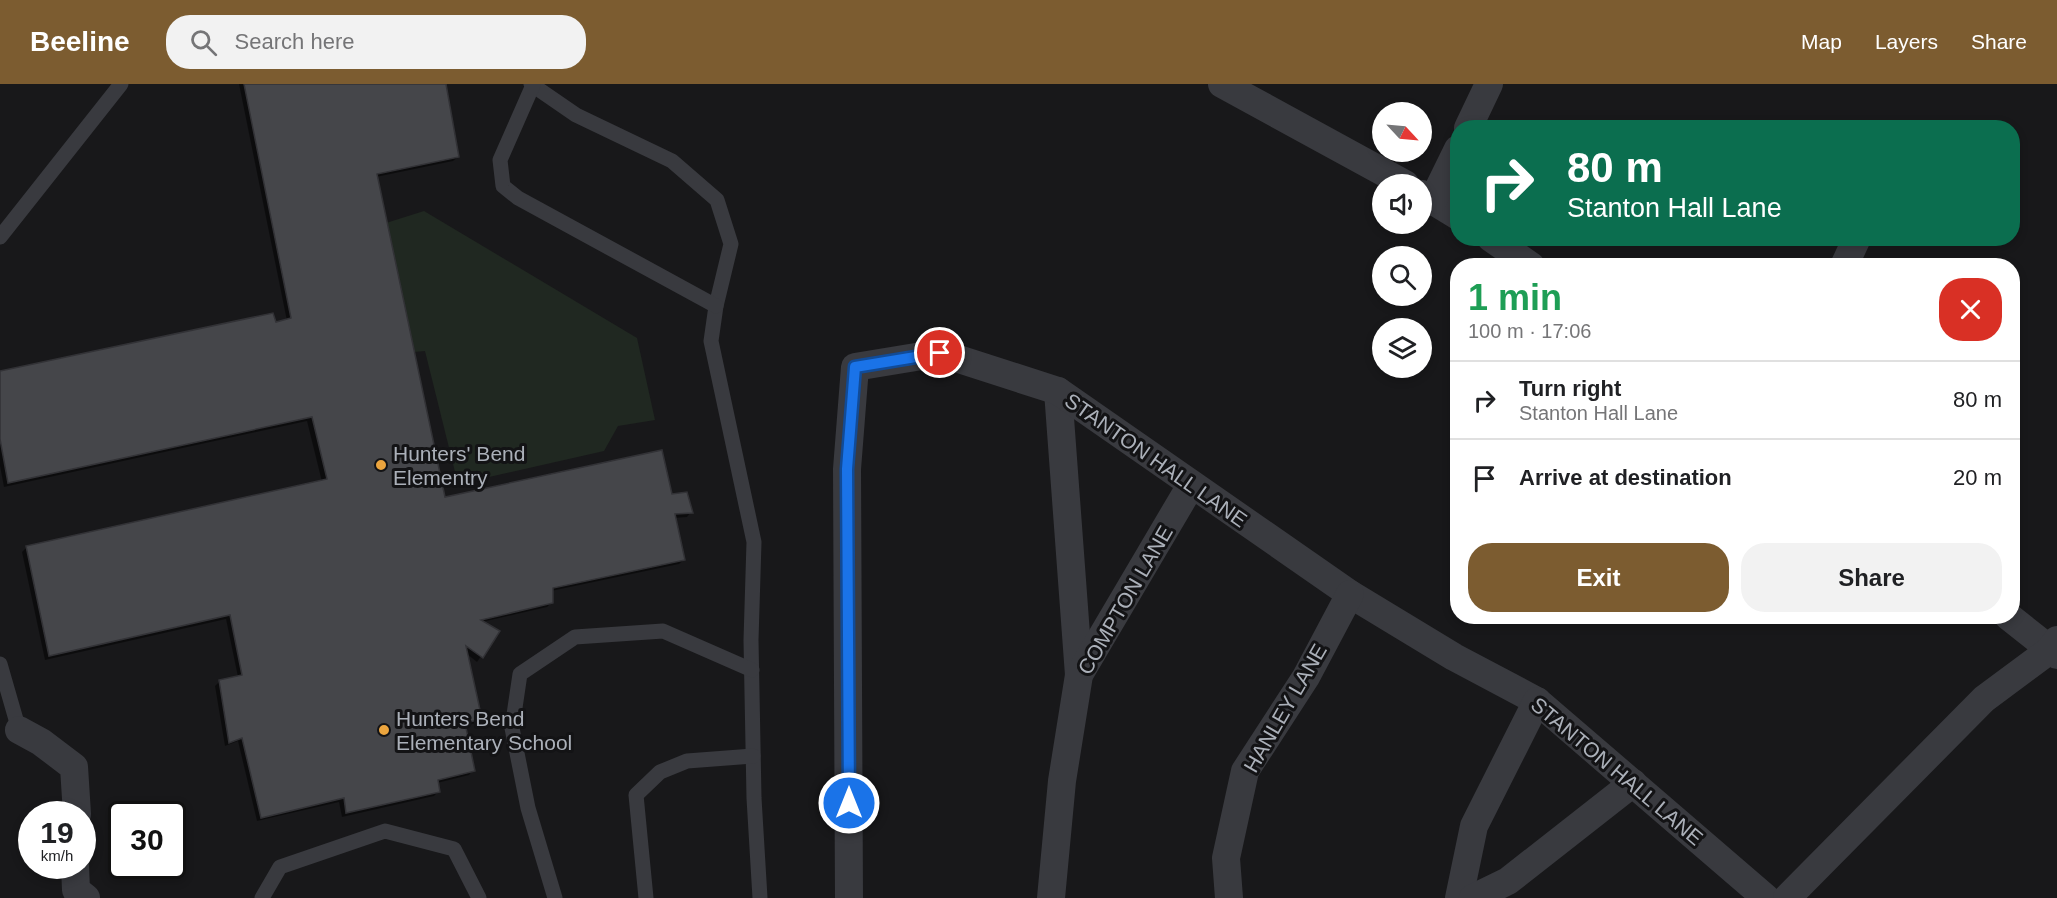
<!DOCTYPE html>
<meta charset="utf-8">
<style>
:root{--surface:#fff;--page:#f2f2f2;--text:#202124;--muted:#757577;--line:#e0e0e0;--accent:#7c5c30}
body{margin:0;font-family:Arial,sans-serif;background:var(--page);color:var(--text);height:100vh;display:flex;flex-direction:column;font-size:22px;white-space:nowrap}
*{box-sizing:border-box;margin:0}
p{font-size:20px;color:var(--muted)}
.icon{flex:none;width:33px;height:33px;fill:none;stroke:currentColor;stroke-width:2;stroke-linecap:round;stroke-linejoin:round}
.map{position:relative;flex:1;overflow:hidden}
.side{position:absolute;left:1450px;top:174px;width:570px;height:366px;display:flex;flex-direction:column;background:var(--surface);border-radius:24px;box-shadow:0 3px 9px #0003}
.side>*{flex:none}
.top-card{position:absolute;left:1450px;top:36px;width:570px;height:126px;border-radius:24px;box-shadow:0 3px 9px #0003;background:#0b6e4f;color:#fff;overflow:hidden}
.needle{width:39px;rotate:116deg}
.tools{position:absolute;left:1372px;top:18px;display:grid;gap:12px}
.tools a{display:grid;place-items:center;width:60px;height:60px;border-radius:50%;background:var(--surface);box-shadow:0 3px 9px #0003;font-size:30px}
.speed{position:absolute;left:18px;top:717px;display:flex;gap:12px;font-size:30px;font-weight:700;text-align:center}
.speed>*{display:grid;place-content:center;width:78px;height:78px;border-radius:50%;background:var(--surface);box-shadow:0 3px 9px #0003;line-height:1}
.speed small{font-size:15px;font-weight:400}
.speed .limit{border:3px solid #111;border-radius:9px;background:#fff;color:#111}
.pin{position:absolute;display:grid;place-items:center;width:51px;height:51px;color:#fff;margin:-26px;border:3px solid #fff;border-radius:50%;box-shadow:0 2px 6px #0007}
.me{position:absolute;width:66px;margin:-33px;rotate:0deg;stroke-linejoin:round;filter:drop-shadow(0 0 4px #0008)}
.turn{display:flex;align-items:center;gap:21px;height:126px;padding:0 18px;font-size:27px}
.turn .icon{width:78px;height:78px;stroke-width:2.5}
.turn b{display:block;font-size:42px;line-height:51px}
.round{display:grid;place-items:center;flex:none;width:63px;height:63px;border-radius:24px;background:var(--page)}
.headline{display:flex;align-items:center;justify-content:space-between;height:102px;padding:0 18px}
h1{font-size:36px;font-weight:800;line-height:45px;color:#1e9e55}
.cta{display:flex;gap:12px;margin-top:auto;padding:12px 18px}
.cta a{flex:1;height:69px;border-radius:24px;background:var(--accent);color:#fff;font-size:24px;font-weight:800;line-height:69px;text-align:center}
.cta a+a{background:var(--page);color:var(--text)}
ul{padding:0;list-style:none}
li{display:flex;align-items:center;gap:18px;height:78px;padding:0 18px;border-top:2px solid var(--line)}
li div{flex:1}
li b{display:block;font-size:22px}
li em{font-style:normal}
header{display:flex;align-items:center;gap:36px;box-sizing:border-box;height:84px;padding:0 30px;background:var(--accent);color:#fff}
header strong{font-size:28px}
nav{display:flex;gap:33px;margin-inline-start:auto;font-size:21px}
.search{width:420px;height:54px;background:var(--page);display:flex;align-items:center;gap:15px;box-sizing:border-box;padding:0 21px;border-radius:24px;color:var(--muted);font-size:22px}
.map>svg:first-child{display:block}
.green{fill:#202821}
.shadow{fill:#0007}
.building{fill:#45464a;stroke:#323236;stroke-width:1.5}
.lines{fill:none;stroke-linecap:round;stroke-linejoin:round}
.lane{stroke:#393a3f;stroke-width:15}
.street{stroke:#393a3f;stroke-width:28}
.route-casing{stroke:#114b97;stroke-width:15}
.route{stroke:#1a73e8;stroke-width:10}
.poi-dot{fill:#eca53e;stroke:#131315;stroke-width:2}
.labels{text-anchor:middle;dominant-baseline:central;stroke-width:6;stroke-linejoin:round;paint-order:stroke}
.poi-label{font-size:21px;fill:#abb0b9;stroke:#131315;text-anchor:start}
.street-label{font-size:21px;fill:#abb0b9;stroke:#131315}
</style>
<header>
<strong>Beeline</strong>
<div class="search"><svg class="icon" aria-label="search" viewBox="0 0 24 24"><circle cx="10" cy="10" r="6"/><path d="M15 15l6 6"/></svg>Search here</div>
<nav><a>Map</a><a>Layers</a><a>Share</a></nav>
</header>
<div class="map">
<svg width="2057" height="814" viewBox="0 0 2057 814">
<rect width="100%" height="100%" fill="#18181a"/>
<!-- green -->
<path class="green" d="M 424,127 L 637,254 L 655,336 L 618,342 L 604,367 L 458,400 L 425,267 L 413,268 L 386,139 Z"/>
<!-- shadow -->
<path class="shadow" d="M 239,0 L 444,0 L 458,73 L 453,77 L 376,93 L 444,415 L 671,412 L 691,428 L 687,433 L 674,434 L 684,476 L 679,480 L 551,507 L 552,518 L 547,523 L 482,538 L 498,548 L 477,578 L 467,570 L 480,634 L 476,639 L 464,642 L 473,686 L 469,691 L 437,699 L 438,708 L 434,712 L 342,733 L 339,718 L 257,737 L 238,657 L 225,662 L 215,602 L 220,597 L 238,593 L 226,535 L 45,576 L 22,468 L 27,463 L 322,398 L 307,337 L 4,403 L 0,382 L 0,289 L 287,237 Z"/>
<!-- building -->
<path class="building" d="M 244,0 L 446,0 L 459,73 L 377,90 L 445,413 L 662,366 L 672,410 L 687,408 L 693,429 L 675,430 L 685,476 L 553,504 L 553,519 L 481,536 L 500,547 L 483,574 L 466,562 L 482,635 L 465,639 L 475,687 L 438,696 L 440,708 L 346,729 L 344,714 L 261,734 L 242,654 L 229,659 L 219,596 L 242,591 L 230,531 L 49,572 L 26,462 L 327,395 L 312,333 L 8,399 L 0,355 L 0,287 L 273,229 L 276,238 L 291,234 Z"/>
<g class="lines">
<!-- lane -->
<g class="lane">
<path d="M 531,0 L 576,31 L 672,77 L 717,116 L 731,160 L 716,222 L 711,257 L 754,458 L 751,556 L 754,714 L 760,814"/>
<path d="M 533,1 L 500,76 L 503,102 L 518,114 L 716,222"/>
<path d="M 0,153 L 121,0"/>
<path d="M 0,580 L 19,646"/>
<path d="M 262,814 L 280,783 L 385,747 L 454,765 L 479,814"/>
<path d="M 555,814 L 528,724 L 512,644 L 520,590 L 575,553 L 663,547 L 752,586"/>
<path d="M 646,814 L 636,711 L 660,688 L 687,677 L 753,672"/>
</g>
<!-- street -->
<g class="street">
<path d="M 1222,0 L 1405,100"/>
<path d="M 1468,44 L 1489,0"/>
<path d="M 1422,110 L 1458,132"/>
<path d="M 1433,116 L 1458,65"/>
<path d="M 1491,154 L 1531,182"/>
<path d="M 1844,182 L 1857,154"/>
<path d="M 1058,307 L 1079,591"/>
<path d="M 2008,532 L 2057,571"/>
<path d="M 19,646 L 41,658 L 74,683 L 77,730"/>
<path d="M 75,782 L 76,806 L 86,814"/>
<path d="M 849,814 L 847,385 L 855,283 L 940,269 L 1058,307 L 1350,510 L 1454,573 L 1537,617 L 1766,814"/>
<path d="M 1051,814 L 1062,697 L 1079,591 L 1191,401"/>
<path d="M 1229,814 L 1226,774 L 1245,687 L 1306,593 L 1350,510"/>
<path d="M 1459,814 L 1474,742 L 1537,617"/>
<path d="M 1473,814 L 1508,797 L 1633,699"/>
<path d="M 1787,814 L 1984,615 L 2050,566 L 2057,556"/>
</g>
</g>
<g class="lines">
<!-- route casing -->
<g class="route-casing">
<path id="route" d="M 849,719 L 847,385 L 855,283 L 940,269"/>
</g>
<!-- route -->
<use href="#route" class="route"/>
</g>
<!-- markers -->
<g class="poi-dot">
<circle cx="381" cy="381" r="6"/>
<circle cx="384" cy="646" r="6"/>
</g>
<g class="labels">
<!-- poi labels -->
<g class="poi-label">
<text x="393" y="369">Hunters' Bend<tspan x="393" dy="24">Elementry</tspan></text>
<text x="396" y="634">Hunters Bend<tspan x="396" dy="24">Elementary School</tspan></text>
</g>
<!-- street labels -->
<g class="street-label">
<text transform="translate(1156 376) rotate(35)">STANTON HALL LANE</text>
<text transform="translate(1125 516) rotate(-60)">COMPTON LANE</text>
<text transform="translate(1285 624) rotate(-60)">HANLEY LANE</text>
<text transform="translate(1617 687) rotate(40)">STANTON HALL LANE</text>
</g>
</g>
</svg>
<div class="tools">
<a><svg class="needle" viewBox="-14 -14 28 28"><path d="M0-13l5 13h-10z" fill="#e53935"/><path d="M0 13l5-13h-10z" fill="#757577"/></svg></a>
<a><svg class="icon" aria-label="sound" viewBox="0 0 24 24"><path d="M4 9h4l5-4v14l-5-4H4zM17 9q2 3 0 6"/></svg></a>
<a><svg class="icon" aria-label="search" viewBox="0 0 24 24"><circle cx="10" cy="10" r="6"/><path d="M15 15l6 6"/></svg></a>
<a><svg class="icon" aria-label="layers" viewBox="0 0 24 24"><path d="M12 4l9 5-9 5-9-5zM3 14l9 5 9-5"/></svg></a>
</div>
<div class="speed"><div>19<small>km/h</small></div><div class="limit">30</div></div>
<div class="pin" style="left:940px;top:269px;background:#d93025"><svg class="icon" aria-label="arrive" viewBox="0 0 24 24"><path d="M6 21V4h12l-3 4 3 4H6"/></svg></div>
<svg class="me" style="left:849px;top:719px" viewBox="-20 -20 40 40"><circle r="17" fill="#1a73e8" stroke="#fff" stroke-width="3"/><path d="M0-11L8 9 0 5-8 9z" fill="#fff"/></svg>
<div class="top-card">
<div class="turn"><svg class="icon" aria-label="right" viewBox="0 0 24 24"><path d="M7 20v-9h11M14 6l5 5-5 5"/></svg><div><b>80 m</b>Stanton Hall Lane</div></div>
</div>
<section class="side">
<div class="headline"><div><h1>1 min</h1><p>100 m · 17:06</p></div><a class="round" style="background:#d93025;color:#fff"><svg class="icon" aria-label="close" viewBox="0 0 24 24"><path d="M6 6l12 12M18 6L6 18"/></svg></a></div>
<ul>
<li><svg class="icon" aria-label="right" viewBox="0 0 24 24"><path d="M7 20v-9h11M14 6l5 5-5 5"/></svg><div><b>Turn right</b><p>Stanton Hall Lane</p></div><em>80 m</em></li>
<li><svg class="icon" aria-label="arrive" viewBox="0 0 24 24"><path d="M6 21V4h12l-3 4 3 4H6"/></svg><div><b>Arrive at destination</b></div><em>20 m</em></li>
</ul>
<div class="cta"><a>Exit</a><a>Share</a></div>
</section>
</div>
